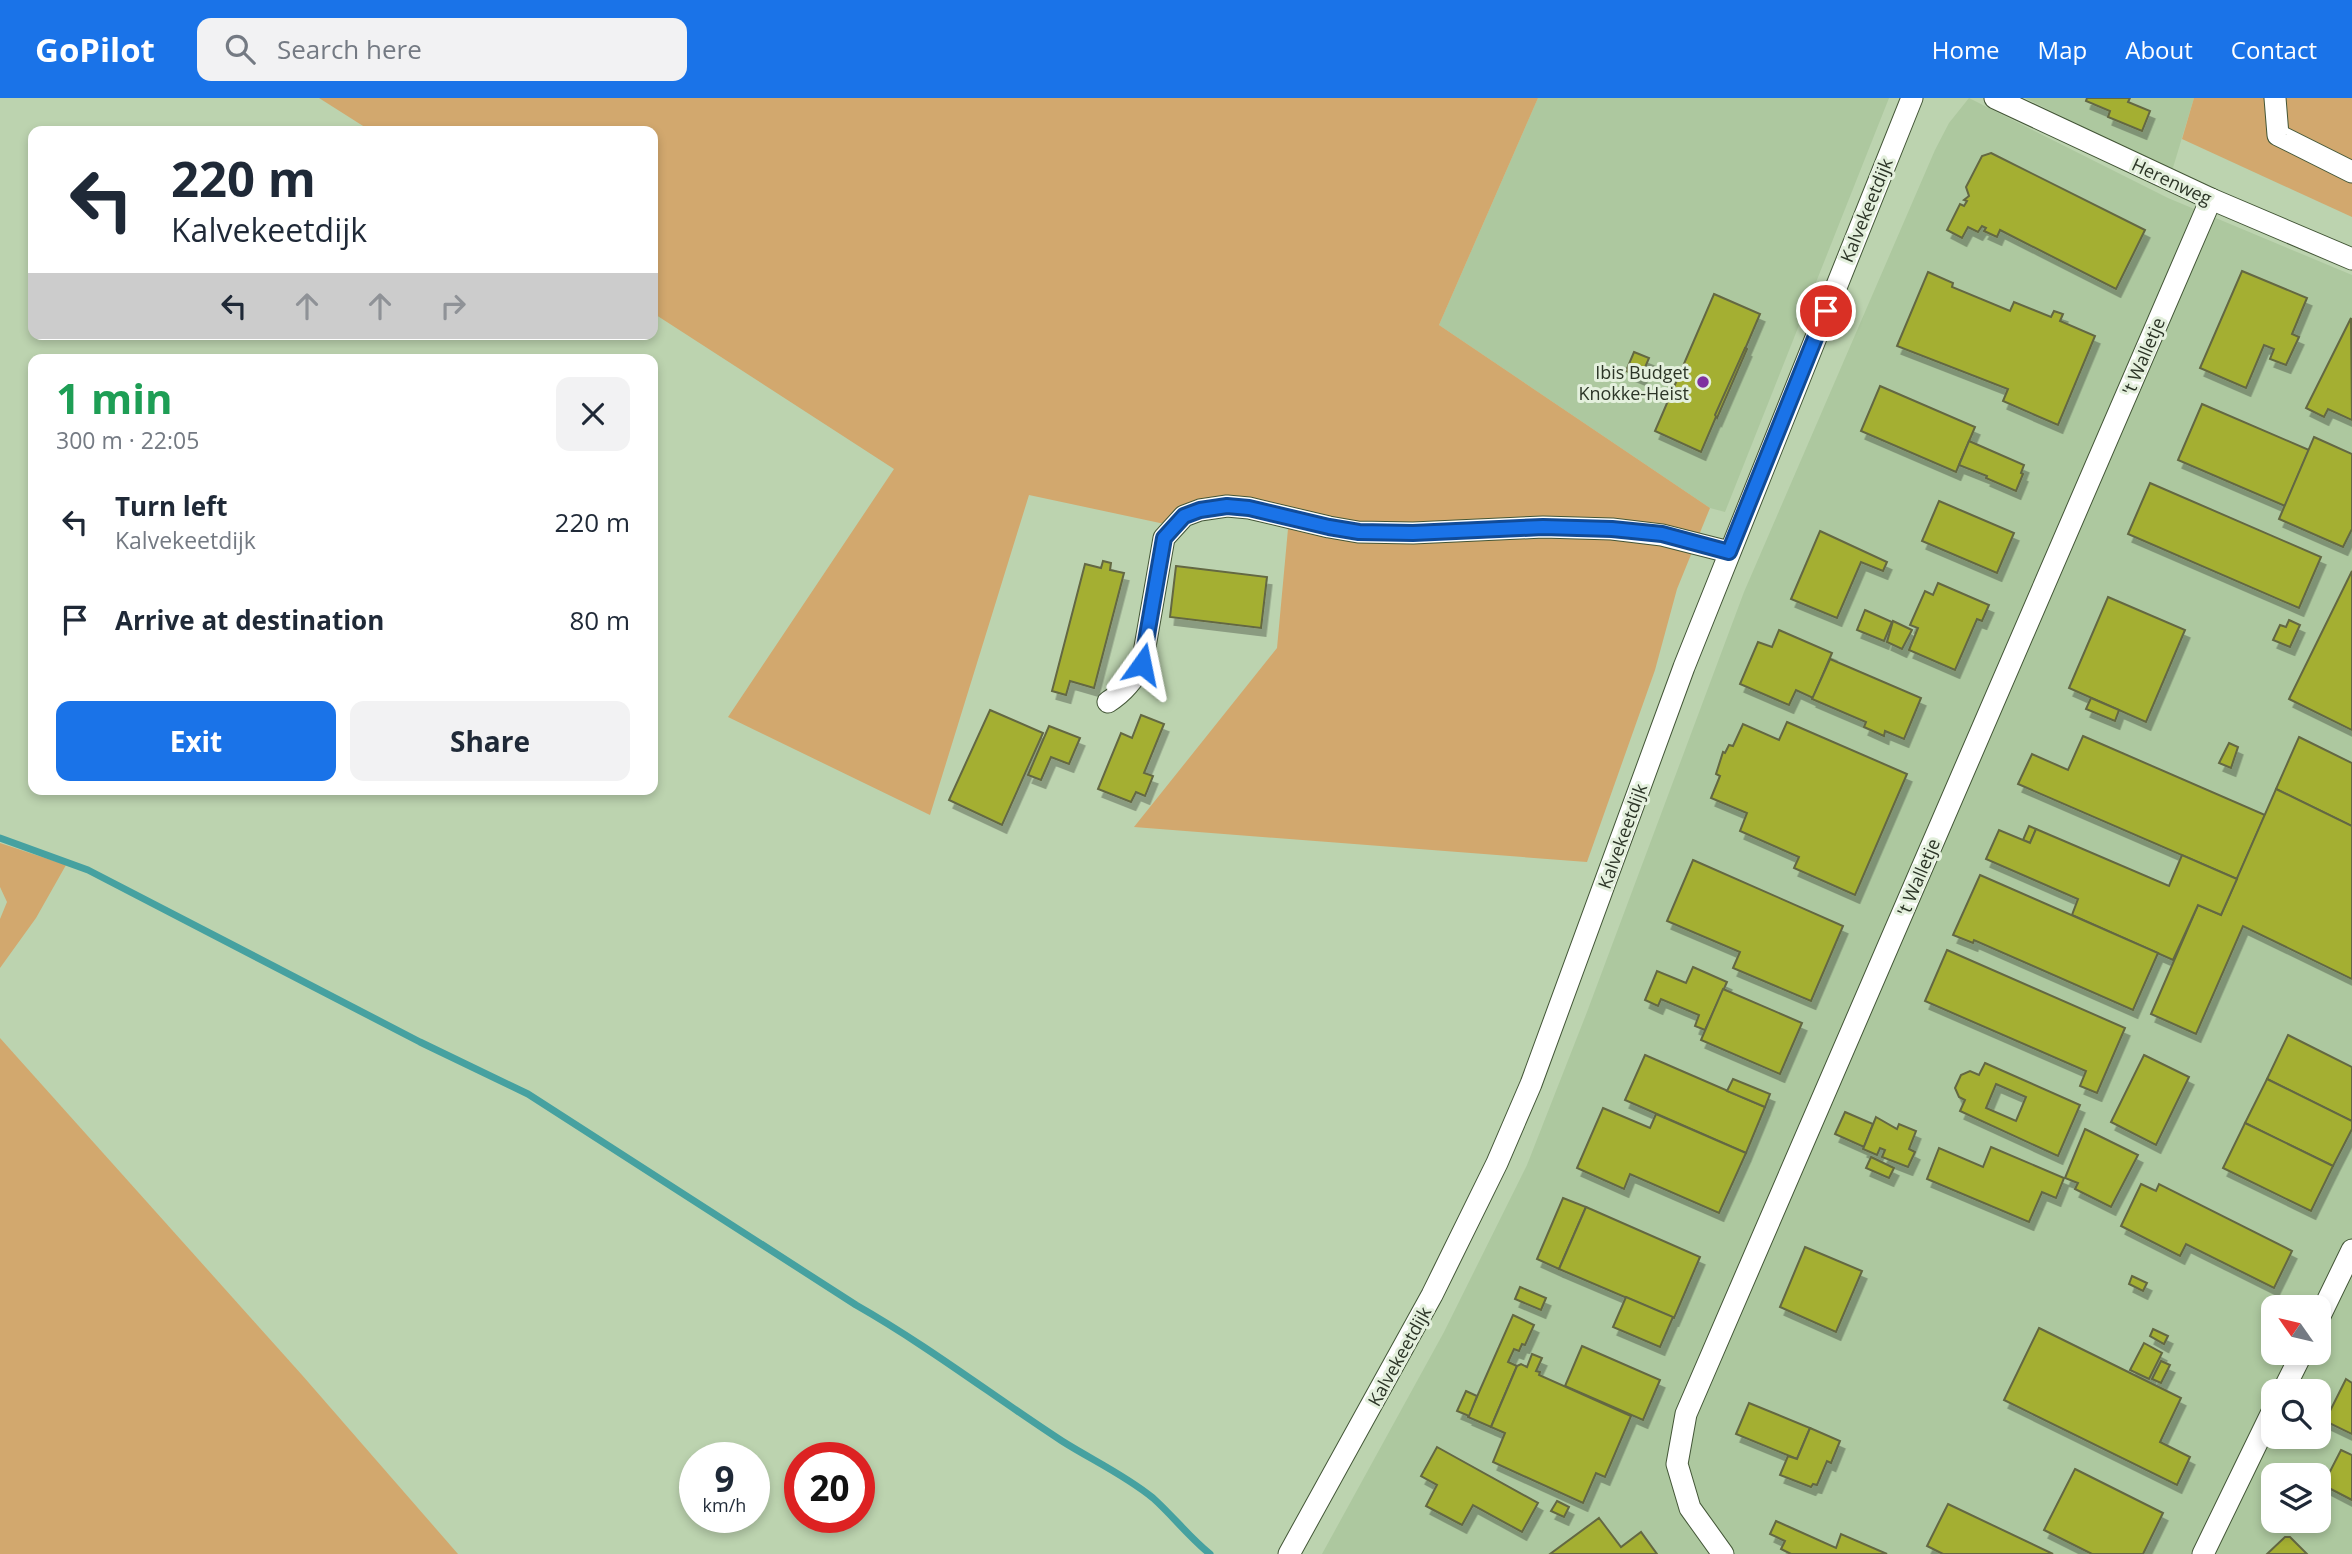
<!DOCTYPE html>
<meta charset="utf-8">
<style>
:root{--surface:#fff;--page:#f2f2f3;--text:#1f2937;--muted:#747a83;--accent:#1a73e8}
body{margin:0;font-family:"Open Sans",sans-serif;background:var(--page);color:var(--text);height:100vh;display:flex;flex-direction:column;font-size:26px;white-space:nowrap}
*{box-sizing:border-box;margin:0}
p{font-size:23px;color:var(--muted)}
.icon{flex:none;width:38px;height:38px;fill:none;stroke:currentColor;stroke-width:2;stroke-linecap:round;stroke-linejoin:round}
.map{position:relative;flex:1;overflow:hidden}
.panel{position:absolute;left:28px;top:256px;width:630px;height:441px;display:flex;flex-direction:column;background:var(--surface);border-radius:14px;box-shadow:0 4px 10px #0003}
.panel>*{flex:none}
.banner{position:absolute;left:28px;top:28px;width:630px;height:214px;border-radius:14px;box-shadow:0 4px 10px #0003;background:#fff;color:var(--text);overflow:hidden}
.needle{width:46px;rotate:304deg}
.fabs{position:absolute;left:2261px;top:1197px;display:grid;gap:14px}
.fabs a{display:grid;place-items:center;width:70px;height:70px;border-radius:14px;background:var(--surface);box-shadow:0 4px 10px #0003;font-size:35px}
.speed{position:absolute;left:679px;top:1344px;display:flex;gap:14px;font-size:35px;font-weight:700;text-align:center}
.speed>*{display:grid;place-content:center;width:91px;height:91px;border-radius:50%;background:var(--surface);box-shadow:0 4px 10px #0003;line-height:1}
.speed small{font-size:18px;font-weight:400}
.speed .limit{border:10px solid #d22;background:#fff;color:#111}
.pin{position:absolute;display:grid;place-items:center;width:60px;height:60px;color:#fff;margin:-30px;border:4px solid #fff;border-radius:50%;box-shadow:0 2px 7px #0007}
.me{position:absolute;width:77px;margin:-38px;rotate:12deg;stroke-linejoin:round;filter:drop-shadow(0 0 5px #0008)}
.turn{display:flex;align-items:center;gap:24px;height:147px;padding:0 28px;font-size:32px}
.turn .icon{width:91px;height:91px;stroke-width:2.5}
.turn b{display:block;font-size:49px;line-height:60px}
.lanes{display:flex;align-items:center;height:66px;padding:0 28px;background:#0003;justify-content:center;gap:35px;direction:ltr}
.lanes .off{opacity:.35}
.round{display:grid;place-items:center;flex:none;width:74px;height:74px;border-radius:14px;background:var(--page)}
.headline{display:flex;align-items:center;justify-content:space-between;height:119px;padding:0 28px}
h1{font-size:42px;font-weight:700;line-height:52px;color:#1e9e55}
.cta{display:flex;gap:14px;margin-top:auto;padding:14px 28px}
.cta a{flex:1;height:80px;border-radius:14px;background:var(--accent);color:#fff;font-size:28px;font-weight:700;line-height:80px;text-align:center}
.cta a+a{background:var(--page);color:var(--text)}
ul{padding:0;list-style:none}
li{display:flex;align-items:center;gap:21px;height:98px;padding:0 28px}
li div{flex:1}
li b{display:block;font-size:26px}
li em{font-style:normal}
header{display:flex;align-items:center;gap:42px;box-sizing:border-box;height:98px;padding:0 35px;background:var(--accent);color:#fff}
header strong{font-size:33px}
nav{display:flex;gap:38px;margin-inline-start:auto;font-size:24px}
.search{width:490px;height:63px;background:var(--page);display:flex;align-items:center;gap:18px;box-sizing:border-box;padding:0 24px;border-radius:14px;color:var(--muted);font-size:26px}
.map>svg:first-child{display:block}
.built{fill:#adc89f;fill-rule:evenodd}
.green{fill:#d2a86e}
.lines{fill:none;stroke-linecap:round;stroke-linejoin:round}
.stream{stroke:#46a1a0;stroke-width:7}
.building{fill:#a4af33;stroke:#636743;stroke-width:2;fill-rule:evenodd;filter:url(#shadow)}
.minor-casing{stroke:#435637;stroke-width:23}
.minor{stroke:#fff;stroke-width:21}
.route-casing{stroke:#114b97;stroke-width:18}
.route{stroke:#1a73e8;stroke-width:12}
.poi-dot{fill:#7f30a0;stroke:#e4f0dd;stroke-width:2.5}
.labels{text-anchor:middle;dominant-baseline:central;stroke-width:6;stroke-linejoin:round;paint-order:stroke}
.street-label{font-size:18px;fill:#2c3527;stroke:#e4f0dd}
.poi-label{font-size:18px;fill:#2c3527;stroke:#e4f0dd;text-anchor:end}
</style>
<header>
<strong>GoPilot</strong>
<div class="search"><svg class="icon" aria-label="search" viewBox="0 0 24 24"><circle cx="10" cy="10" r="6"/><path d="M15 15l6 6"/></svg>Search here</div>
<nav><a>Home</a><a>Map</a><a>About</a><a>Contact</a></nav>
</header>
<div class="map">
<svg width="2352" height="1456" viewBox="0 0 2352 1456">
<defs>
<filter id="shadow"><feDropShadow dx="4.5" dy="8" stdDeviation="0" flood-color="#0004"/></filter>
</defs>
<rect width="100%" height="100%" fill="#bcd3af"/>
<!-- built -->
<g class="built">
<path d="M 1538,0 L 1889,0 L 1725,414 L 1710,410 L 1439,227 Z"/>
<path d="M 1969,0 L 2168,100 L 2352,177 L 2352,1456 L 1322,1456 L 1444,1234 L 1527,1067 L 1587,914 L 1744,494 L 1935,52 L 1949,25 ZM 2273,1209 L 2319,1209 L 2319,1255 L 2273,1255 ZM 2273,1293 L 2319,1293 L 2319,1339 L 2273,1339 ZM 2273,1377 L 2319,1377 L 2319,1423 L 2273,1423 Z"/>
<path d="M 2025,0 L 2194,0 L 2172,73 Z"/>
</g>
<!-- green -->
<g class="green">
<path d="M 319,0 L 1538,0 L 1439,227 L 1710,410 L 1677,491 L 1655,572 L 1587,764 L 1134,729 L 1277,550 L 1289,420 L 1249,410 L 1174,428 L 1029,397 L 930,717 L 728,619 L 894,371 L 653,215 L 653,33 L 371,33 Z"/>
<path d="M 2194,0 L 2352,0 L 2352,119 L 2182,41 Z"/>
<path d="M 0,745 L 66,767 L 36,820 L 0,870 L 0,821 L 7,804 L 0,789 Z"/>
<path d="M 0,940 L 302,1277 L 458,1456 L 0,1456 Z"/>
</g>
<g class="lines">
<!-- stream -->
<path class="stream" d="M 0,740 L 88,772 L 420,944 L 528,996 L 856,1207 C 928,1248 993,1298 1062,1343 C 1092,1362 1125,1377 1153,1400 C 1173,1418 1189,1439 1210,1456"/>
</g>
<!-- building -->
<g class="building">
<path d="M 2087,0 L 2130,0 L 2128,4 L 2150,13 L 2142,33 L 2108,19 L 2110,13 L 2086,3 Z"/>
<path d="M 1991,55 L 2145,132 L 2116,191 L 2000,132 L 1997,139 L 1984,133 L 1986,130 L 1982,128 L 1978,134 L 1968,129 L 1962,140 L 1947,132 L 1960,106 L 1964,108 L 1967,103 L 1964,102 L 1969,98 L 1966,89 L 1982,58 Z"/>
<path d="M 2242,173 L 2307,200 L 2292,236 L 2299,239 L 2286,267 L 2270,261 L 2274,251 L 2264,247 L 2246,290 L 2200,270 Z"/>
<path d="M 1928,174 L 1953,185 L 1952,189 L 2010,213 L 2014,204 L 2051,219 L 2054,213 L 2063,216 L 2060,223 L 2095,238 L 2058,327 L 2003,303 L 2008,291 L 1897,248 Z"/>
<path d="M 1714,196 L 1760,216 L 1701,354 L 1655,333 Z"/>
<path d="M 2351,220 L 2352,322 L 2328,311 L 2324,319 L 2306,310 Z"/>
<path d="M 1745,250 L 1747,251 L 1717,320 L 1715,317 Z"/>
<path d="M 1634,254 L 1649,260 L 1641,279 L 1626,273 Z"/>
<path d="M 1880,288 L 1975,329 L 1956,374 L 1861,333 Z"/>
<path d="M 2202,306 L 2309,352 L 2285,408 L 2178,362 Z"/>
<path d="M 2314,339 L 2352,356 L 2352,431 L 2343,449 L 2279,421 Z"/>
<path d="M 1969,343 L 2024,367 L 2021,375 L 2023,376 L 2016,393 L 1986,380 L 1987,378 L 1959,367 Z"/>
<path d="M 2150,385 L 2321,459 L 2299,510 L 2128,436 Z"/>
<path d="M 1939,403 L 2014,435 L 1997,475 L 1922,443 Z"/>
<path d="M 1820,433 L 1887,464 L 1883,473 L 1861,464 L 1837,520 L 1791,501 Z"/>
<path d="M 1103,463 L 1111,465 L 1110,472 L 1124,475 L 1094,590 L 1070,583 L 1066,597 L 1052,593 L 1085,466 L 1101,470 Z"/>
<path d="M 1176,468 L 1267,479 L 1261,530 L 1170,519 Z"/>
<path d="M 2352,473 L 2352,632 L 2289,601 Z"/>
<path d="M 1938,485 L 1989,507 L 1982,523 L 1977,521 L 1955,572 L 1909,552 L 1918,530 L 1910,527 L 1925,493 L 1933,497 Z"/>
<path d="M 2108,499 L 2185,532 L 2146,624 L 2069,590 Z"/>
<path d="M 1865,512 L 1892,524 L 1884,543 L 1857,532 Z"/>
<path d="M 2289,522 L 2300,527 L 2290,549 L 2273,542 L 2280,527 L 2286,529 Z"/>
<path d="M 1893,523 L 1912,532 L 1902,551 L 1887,544 Z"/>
<path d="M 1779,532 L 1832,555 L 1813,600 L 1796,592 L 1789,607 L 1740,586 L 1758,544 L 1772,549 Z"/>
<path d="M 1830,561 L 1921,600 L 1904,641 L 1885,633 L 1884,638 L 1864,629 L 1866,624 L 1812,601 Z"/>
<path d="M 2091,600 L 2119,612 L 2115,623 L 2086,611 Z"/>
<path d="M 990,612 L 1043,635 L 1002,727 L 949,702 Z"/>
<path d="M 1141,617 L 1164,626 L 1144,675 L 1153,678 L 1145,698 L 1136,694 L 1131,704 L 1098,691 L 1121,635 L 1132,640 Z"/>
<path d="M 1787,624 L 1907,676 L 1855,797 L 1794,770 L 1799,759 L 1740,733 L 1747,715 L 1711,700 L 1720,678 L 1716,676 L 1723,654 L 1725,655 L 1729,647 L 1733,648 L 1743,626 L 1779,642 Z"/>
<path d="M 1049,628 L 1080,640 L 1069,666 L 1051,659 L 1041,682 L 1028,677 Z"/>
<path d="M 2083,638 L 2265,717 L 2237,781 L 2018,686 L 2032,656 L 2068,672 Z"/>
<path d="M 2299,639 L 2352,665 L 2352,728 L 2276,691 Z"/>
<path d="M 2229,645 L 2238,649 L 2231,670 L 2219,665 Z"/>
<path d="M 2276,691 L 2352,728 L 2352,881 L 2243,828 L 2196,936 L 2151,916 L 2198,807 L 2221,817 Z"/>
<path d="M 2029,728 L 2036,731 L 2030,745 L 2023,742 Z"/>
<path d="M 2036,731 L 2169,788 L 2182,757 L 2237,781 L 2221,817 L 2198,807 L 2173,862 L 2072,817 L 2078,801 L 1986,761 L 1999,732 L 2030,745 Z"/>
<path d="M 1693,762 L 1843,828 L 1811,903 L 1733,870 L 1740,854 L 1667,823 Z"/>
<path d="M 1980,777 L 2158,855 L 2133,912 L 1974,842 L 1973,845 L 1953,837 Z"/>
<path d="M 1947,852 L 2125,930 L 2097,995 L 2080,988 L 2086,973 L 1925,903 Z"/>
<path d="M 1693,869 L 1727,884 L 1705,932 L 1695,928 L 1699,917 L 1661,901 L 1658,908 L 1645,902 L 1657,873 L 1686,885 Z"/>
<path d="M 1723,891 L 1802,925 L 1780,976 L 1701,942 Z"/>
<path d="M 2288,937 L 2352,969 L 2352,1023 L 2267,981 Z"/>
<path d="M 1645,957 L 1765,1009 L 1746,1055 L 1625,1002 Z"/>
<path d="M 2144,957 L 2189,979 L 2156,1047 L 2111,1024 Z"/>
<path d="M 1985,965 L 2080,1007 L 2058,1058 L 1960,1013 L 1965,1002 L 1959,999 L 1955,990 L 1961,977 L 1970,973 L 1979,977 ZM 1996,986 L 2026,999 L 2016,1023 L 1986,1010 Z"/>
<path d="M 1733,981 L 1770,996 L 1765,1009 L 1727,993 Z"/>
<path d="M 2267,981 L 2352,1023 L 2352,1031 L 2333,1068 L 2245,1025 Z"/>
<path d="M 1603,1010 L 1650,1030 L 1656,1016 L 1746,1055 L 1719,1115 L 1630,1076 L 1624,1091 L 1577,1070 Z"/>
<path d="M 1845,1014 L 1873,1026 L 1864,1049 L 1835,1036 Z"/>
<path d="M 1876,1019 L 1897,1031 L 1899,1026 L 1916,1033 L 1909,1051 L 1915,1054 L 1908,1069 L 1882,1059 L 1885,1052 L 1880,1050 L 1877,1057 L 1863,1051 Z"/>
<path d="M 2245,1025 L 2333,1068 L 2311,1113 L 2223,1070 Z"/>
<path d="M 2085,1031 L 2138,1057 L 2111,1109 L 2075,1091 L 2078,1085 L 2065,1080 Z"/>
<path d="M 1991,1049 L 2064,1080 L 2056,1100 L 2042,1094 L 2029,1124 L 1927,1081 L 1939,1050 L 1983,1069 Z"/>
<path d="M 1871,1059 L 1894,1070 L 1889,1080 L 1866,1070 Z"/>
<path d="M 2141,1086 L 2156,1093 L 2159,1086 L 2292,1153 L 2274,1190 L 2186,1146 L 2180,1158 L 2121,1128 Z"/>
<path d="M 1563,1100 L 1586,1109 L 1559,1171 L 1537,1161 Z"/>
<path d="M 1586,1109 L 1700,1159 L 1674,1220 L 1559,1171 Z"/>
<path d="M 1805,1149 L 1862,1173 L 1836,1234 L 1780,1209 Z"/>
<path d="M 2132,1178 L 2147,1185 L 2143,1193 L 2129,1186 Z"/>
<path d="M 1520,1189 L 1546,1200 L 1541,1212 L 1515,1201 Z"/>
<path d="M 1626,1199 L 1673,1219 L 1660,1249 L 1613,1229 Z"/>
<path d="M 1513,1217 L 1534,1227 L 1525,1247 L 1522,1246 L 1519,1253 L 1514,1251 L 1508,1264 L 1517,1268 L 1491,1329 L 1468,1319 Z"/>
<path d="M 2039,1230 L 2181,1300 L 2160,1344 L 2190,1359 L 2177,1387 L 2004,1302 Z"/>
<path d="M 2153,1231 L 2168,1238 L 2164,1246 L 2150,1238 Z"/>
<path d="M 2144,1245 L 2162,1255 L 2149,1281 L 2130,1272 Z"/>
<path d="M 1582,1248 L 1660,1282 L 1643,1322 L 1565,1288 Z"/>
<path d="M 1532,1256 L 1542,1260 L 1536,1273 L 1540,1274 L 1539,1277 L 1631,1318 L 1605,1379 L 1596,1375 L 1583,1405 L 1493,1364 L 1505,1335 L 1491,1329 L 1517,1268 L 1521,1266 L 1527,1269 Z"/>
<path d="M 2161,1263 L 2170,1267 L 2161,1285 L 2152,1281 Z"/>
<path d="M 2346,1281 L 2352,1285 L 2352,1336 L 2325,1323 Z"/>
<path d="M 1466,1293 L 1477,1298 L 1469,1318 L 1457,1313 Z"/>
<path d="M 1749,1305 L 1810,1330 L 1797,1361 L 1736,1336 Z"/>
<path d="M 1810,1330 L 1840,1343 L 1831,1365 L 1827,1363 L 1817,1387 L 1813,1386 L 1811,1389 L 1780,1377 L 1788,1358 L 1797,1361 Z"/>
<path d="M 1437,1349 L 1538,1405 L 1522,1434 L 1473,1407 L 1462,1427 L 1426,1408 L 1437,1387 L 1421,1378 Z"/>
<path d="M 2341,1352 L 2352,1357 L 2352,1402 L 2323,1387 Z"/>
<path d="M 2075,1371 L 2163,1415 L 2143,1456 L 2092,1456 L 2044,1432 Z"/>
<path d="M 1557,1403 L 1569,1409 L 1564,1419 L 1551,1413 Z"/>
<path d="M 1948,1406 L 2053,1456 L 1943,1456 L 1927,1448 Z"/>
<path d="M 1599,1420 L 1621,1449 L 1641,1434 L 1657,1456 L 1550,1456 Z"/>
<path d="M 1776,1423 L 1836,1450 L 1841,1436 L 1887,1456 L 1791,1456 L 1781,1451 L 1785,1443 L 1770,1436 Z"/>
<path d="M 2285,1439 L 2290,1439 L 2307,1456 L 2267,1456 Z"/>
</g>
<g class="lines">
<!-- minor casing -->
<g class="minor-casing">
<g id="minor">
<path d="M 1995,0 L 2211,101 L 2352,161"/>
<path d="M 2275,0 L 2278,37 L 2352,74"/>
<path d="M 1108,604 C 1124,594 1133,582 1142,566 L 1164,440 L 1184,418 L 1200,412 L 1227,408 L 1249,410 L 1329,429 L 1358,434 L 1413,435 L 1543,429 L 1612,431 L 1662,437 L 1729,454"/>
<path d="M 2319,1220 L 2352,1152"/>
<path d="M 2283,1293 L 2302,1255"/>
<path d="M 1289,1456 L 1432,1197 L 1497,1065 L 1531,986 L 1684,569 L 1912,0"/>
<path d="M 1723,1456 L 1690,1410 L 1677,1366 L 1686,1316 L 2211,101"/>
<path d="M 2203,1456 L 2273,1312"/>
</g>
</g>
<!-- minor -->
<use href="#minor" class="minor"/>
</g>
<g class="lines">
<!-- route casing -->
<g class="route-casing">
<path id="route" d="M 1142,566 L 1164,440 L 1184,418 L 1200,412 L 1227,408 L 1249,410 L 1329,429 L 1359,434 L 1413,435 L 1543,429 L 1612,431 L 1662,436 L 1729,454 L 1826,213"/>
</g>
<!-- route -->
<use href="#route" class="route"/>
</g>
<!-- markers -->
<circle class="poi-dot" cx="1703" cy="284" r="7"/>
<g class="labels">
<!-- street labels -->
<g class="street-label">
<text transform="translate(2172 83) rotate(25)">Herenweg</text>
<text transform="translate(1866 112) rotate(-68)">Kalvekeetdijk</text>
<text transform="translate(2143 258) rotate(-67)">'t Walletje</text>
<text transform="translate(1622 738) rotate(-70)">Kalvekeetdijk</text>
<text transform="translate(1918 779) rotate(-67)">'t Walletje</text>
<text transform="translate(1399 1258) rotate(-61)">Kalvekeetdijk</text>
</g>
<!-- poi labels -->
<g class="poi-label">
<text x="1689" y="274">Ibis Budget<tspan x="1689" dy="21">Knokke-Heist</tspan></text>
</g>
</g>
</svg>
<div class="fabs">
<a><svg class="needle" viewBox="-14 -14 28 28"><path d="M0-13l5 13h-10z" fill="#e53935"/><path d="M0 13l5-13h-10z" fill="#747a83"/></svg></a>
<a><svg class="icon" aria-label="search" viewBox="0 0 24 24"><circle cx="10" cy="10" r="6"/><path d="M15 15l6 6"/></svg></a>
<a><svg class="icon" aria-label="layers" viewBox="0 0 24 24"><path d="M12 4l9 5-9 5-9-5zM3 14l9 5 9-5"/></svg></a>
</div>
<div class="speed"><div>9<small>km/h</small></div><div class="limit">20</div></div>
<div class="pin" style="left:1826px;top:213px;background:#d93025"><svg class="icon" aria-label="arrive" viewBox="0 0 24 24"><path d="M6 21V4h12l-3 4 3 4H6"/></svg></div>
<svg class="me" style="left:1142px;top:566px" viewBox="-20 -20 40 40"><path d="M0-17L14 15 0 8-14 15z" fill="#1a73e8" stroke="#fff" stroke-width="4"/></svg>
<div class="banner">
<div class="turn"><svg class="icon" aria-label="left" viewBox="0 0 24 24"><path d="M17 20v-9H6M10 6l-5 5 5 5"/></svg><div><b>220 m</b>Kalvekeetdijk</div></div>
<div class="lanes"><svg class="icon" aria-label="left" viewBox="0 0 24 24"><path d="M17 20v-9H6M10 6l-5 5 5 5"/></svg><svg class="icon off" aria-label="ahead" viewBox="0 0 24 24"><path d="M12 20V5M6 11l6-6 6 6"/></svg><svg class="icon off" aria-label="ahead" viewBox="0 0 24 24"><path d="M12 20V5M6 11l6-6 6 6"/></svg><svg class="icon off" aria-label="right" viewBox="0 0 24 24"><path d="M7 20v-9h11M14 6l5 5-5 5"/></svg></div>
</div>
<section class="panel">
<div class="headline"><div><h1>1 min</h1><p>300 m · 22:05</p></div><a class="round"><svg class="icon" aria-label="close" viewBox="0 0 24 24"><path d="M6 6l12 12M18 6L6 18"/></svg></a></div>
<ul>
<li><svg class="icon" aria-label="left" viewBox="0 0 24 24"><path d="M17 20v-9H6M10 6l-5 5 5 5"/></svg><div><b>Turn left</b><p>Kalvekeetdijk</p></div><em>220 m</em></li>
<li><svg class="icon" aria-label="arrive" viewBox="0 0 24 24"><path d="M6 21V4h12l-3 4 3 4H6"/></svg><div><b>Arrive at destination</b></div><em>80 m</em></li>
</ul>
<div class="cta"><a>Exit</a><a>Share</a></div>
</section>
</div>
